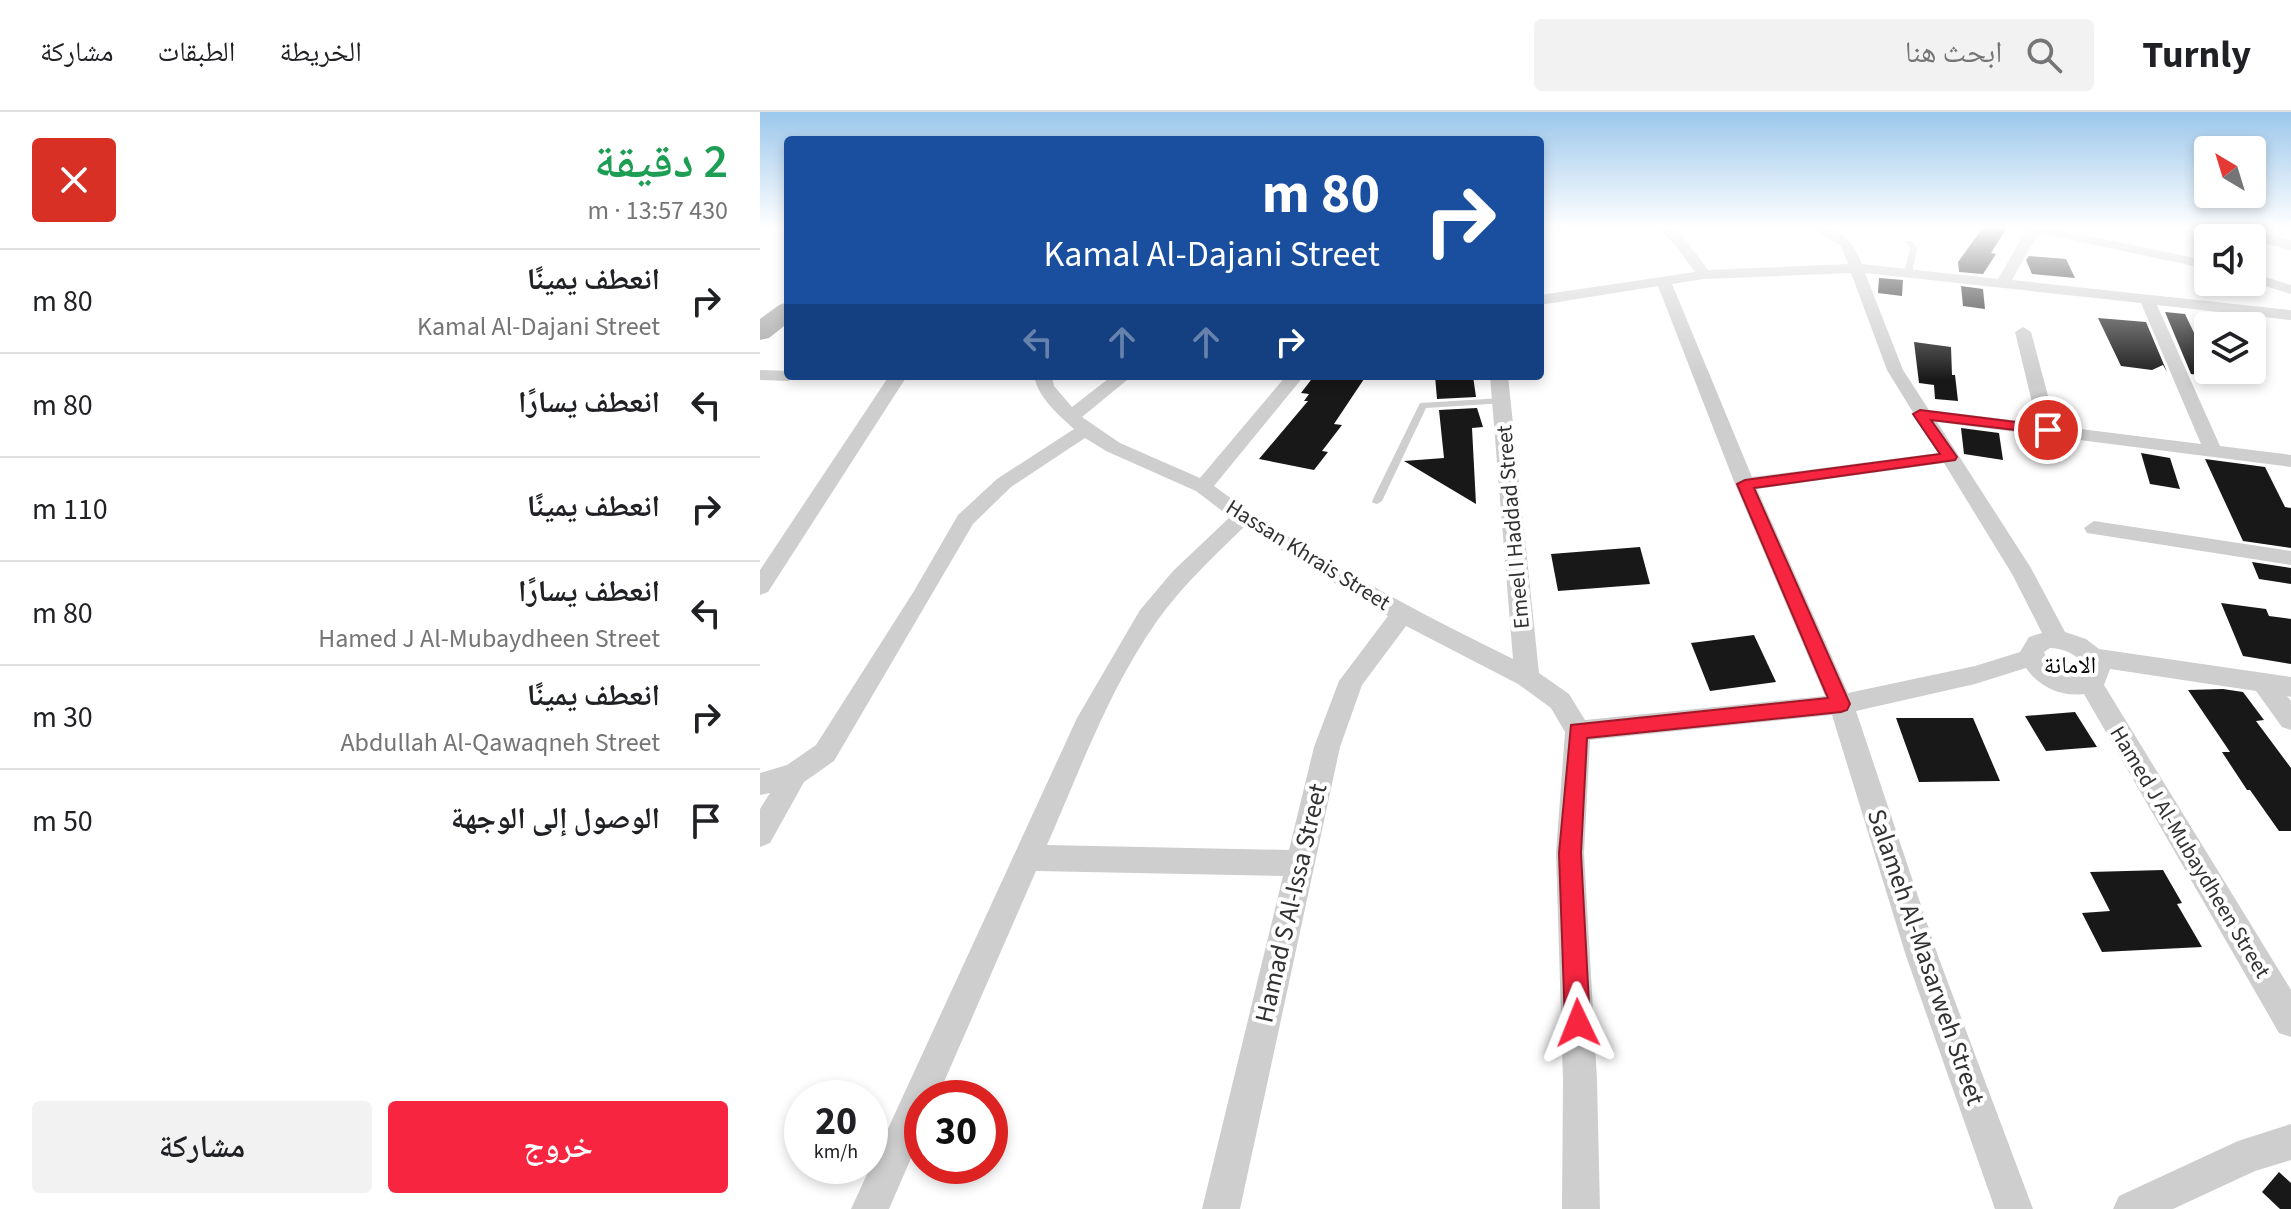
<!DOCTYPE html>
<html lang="ar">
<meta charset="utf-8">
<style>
:root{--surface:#fff;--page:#f2f2f2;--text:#202124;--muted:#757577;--line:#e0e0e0;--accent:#f7253f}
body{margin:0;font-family:"Source Sans 3","Noto Naskh Arabic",sans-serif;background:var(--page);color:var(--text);direction:rtl;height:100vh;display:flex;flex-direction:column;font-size:30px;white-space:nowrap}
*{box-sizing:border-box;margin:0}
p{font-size:26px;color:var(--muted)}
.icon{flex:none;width:44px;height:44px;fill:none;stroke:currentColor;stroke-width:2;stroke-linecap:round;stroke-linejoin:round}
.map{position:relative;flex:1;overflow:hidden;direction:ltr}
.side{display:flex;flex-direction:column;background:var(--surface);width:760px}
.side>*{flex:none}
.guide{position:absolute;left:24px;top:24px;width:760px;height:244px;border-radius:8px;box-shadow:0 4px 12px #0003;direction:rtl;background:#1a4fa0;color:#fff;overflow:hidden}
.needle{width:52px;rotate:322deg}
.controls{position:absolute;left:1434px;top:24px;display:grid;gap:16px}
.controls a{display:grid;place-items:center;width:72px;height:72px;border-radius:8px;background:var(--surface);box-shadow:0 4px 12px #0003;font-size:40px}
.speed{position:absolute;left:24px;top:968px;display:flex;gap:16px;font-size:40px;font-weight:700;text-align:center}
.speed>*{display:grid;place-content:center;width:104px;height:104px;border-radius:50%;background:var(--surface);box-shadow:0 4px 12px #0003;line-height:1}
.speed small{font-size:20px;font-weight:400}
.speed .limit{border:12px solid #d22;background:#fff;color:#111}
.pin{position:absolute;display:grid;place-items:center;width:68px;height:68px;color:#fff;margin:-34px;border:4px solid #fff;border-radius:50%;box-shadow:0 2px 8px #0007}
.me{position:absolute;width:88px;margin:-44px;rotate:358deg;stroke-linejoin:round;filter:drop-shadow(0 0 6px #0008)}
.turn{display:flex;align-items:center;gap:28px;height:168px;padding:0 32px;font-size:36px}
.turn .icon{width:104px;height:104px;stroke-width:2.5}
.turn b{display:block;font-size:56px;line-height:68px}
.lanes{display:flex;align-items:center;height:76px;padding:0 32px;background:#0003;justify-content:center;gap:40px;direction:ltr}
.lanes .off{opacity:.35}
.round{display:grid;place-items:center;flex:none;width:84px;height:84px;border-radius:8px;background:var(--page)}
.head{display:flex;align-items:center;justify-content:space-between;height:136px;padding:0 32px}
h1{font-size:48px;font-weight:600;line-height:60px;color:#1e9e55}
.primary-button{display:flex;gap:16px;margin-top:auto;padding:16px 32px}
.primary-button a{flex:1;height:92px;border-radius:8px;background:var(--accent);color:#fff;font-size:32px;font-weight:600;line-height:92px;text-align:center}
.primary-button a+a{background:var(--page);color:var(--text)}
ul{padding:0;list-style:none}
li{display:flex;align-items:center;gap:24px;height:104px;padding:0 32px;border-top:2px solid var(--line)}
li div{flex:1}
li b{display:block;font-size:30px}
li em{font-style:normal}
header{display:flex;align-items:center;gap:48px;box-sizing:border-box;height:112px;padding:0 40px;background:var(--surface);border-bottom:2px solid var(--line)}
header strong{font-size:38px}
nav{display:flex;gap:44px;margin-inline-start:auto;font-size:28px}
.search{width:560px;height:72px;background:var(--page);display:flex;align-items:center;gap:20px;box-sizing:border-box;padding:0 28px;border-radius:8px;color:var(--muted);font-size:30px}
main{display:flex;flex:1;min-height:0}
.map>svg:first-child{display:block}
.building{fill:#181818}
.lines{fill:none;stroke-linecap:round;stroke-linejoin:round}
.service{fill:#cecece;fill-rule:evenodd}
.minor{fill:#cecece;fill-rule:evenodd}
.tertiary{fill:#cecece;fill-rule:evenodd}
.trunk{fill:#a0a0a0;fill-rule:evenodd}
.route{fill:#f7253f;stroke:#a11829;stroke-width:2}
.labels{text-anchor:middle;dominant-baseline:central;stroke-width:8;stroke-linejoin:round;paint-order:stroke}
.street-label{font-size:22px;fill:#313131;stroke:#fff}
.neighbourhood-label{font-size:24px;fill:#000;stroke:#fff}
.near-street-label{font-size:26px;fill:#313131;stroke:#fff}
</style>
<header>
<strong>Turnly</strong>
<div class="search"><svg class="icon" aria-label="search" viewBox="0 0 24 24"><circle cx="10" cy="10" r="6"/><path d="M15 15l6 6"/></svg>ابحث هنا</div>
<nav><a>الخريطة</a><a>الطبقات</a><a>مشاركة</a></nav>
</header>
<main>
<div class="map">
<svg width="1531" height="1097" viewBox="0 0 1531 1097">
<rect width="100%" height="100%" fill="#fff"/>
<!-- building -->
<g class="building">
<path d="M 1224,114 L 1248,114 L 1231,141 L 1236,142 L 1223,162 L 1199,160 L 1198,150 Z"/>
<path d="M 1269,144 L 1306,147 L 1315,166 L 1272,162 L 1266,148 Z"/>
<path d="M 1119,166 L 1143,168 L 1142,184 L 1118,181 Z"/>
<path d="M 1201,174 L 1223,177 L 1225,197 L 1203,194 Z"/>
<path d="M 1405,200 L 1425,202 L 1448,250 L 1448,264 L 1431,262 Z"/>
<path d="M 1338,206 L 1386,210 L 1407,260 L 1403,253 L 1392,258 L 1361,254 Z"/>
<path d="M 1154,230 L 1191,235 L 1192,263 L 1195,263 L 1198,289 L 1175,287 L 1174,273 L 1159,271 Z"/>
<path d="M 554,264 L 606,264 L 574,312 L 582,313 L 562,339 L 568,340 L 554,358 L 499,347 L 548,289 L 544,289 L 549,282 L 541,281 Z"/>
<path d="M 675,264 L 713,264 L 716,285 L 677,287 Z"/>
<path d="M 717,296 L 723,315 L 712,316 L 716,392 L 644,349 L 684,346 L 679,298 Z"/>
<path d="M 1201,316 L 1239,321 L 1243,348 L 1204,342 Z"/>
<path d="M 1381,341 L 1410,346 L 1420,377 L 1390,372 Z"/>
<path d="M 1445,347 L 1505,355 L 1525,395 L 1531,396 L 1531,436 L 1483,429 Z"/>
<path d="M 880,435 L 890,472 L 798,479 L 791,442 Z"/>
<path d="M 1492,450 L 1531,456 L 1531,472 L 1499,467 Z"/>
<path d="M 1461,491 L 1506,497 L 1509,504 L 1531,507 L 1531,552 L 1483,544 Z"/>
<path d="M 994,523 L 1016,570 L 950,579 L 931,531 Z"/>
<path d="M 1463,577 L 1483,580 L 1504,608 L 1496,609 L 1531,656 L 1531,719 L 1519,719 L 1490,678 L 1487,678 L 1462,640 L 1470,640 L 1428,578 Z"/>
<path d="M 1315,600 L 1337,635 L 1286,639 L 1265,604 Z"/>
<path d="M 1136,606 L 1213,606 L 1240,669 L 1159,670 Z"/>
<path d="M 1403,758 L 1422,791 L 1417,792 L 1442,835 L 1342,840 L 1322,801 L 1350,799 L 1330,760 Z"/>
<path d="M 1519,1060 L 1531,1071 L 1531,1097 L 1520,1097 L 1502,1080 Z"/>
</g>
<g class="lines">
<!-- service -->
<g class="service">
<path d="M 1147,129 L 1151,129 L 1157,136 L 1152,162 L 1148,164 L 1144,162 L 1150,136 L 1146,130 Z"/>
<path d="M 742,286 L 745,287 L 745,291 L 666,296 L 622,389 L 617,392 L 613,391 L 612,389 L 660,291 Z"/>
</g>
<!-- minor -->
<g class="minor">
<path d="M 780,114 L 815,114 L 808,118 L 780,120 Z"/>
<path d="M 895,114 L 910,114 L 926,128 L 948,158 L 1088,152 L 1081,134 L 1048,114 C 1078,114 1091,125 1102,152 L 1238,167 L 1266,119 L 1256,114 L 1283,114 L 1448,149 L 1448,157 L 1278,121 L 1252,168 L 1531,198 L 1531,208 L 1397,193 L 1460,334 L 1531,343 L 1531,355 L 1177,310 L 1271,456 L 1305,520 L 1326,527 L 1339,537 L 1531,565 L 1531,585 L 1527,584 L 1531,589 L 1531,618 L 1522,615 L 1496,579 L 1350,557 L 1344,573 L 1531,878 L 1531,925 L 1519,921 L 1324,582 C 1301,585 1279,575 1266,556 L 1215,572 L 1096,599 L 1178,844 L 1273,1097 L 1235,1097 L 1146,844 L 1072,603 L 830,628 L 824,741 L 837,968 L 840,1097 L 802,1097 L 803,968 L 796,741 L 805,620 L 791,596 L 758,572 L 646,514 L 602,573 L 580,635 L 480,1097 L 442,1097 L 523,764 L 276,759 L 177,986 L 162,986 L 162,1021 L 129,1097 L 91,1097 L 317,606 L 380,498 L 413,459 L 470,405 L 436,379 L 346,339 L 325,326 L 251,375 L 213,412 L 74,649 L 44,670 L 10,731 L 0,735 L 0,697 L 10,681 L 0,683 L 0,661 L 27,653 L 56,633 L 154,479 L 198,403 L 237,367 L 314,317 C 298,302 279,287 274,264 L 292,264 L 294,274 L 312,295 L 352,264 L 372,264 L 322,305 L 360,331 L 440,366 L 526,264 L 544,264 L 454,374 C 548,443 650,496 753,547 L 730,264 L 748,264 L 779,561 L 809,582 L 825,608 L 1065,584 L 975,372 L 898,174 L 780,193 L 780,183 L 935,160 L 916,134 ZM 1091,161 L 1127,258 L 1178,341 L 992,365 L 912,172 L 944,167 ZM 1105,161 L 1381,191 L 1441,332 L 1296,314 L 1271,220 L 1263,215 L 1255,220 L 1277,311 L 1169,298 L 1143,258 ZM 1184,351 L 1252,462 L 1282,521 L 1269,525 L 1260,540 L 1215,554 L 1088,581 L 997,377 ZM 484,415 L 628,504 L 579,569 L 554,635 L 529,738 L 287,733 C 320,658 349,577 397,509 C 422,474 453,445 484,415 ZM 1290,536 C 1306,537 1316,542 1326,555 L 1325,561 C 1308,568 1289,558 1284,540 Z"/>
<path d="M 1492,161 L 1531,173 L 1531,182 L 1492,170 Z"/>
<path d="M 0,258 L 28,259 L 28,264 L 37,264 L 28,269 L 0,268 Z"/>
<path d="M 129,264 L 147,264 L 8,480 L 0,483 L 0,458 Z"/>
<path d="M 1334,409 L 1531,439 L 1531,453 L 1327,421 L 1324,416 Z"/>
<path d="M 1531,1012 L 1531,1048 L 1495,1059 L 1413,1097 L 1353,1097 L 1359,1084 L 1478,1029 Z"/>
</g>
<!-- tertiary -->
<path class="tertiary" d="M 1450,114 L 1478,114 L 1531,128 L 1531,138 L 1452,118 Z"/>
<!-- trunk -->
<path class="trunk" d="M 28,190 L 28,211 L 9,226 L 0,228 L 0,207 L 19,193 Z"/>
</g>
<!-- sky -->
<linearGradient id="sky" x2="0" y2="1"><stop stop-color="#9bc7eb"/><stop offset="0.43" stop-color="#fff"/><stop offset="1" stop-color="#fff" stop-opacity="0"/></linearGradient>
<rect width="1531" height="268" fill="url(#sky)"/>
<!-- route -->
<path class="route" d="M 1160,298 L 1288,314 L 1295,318 L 1288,322 L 1171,308 L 1197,345 L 1195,348 L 994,376 L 1090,592 L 1087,598 L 1081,600 L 827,626 L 821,741 L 830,911 L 826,920 L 818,923 L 809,920 L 805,911 L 799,741 L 811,613 L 1068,586 L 977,372 L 985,368 L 1180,342 L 1153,302 Z"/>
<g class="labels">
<!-- street labels -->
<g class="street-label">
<text transform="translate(753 415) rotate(-95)">Emeel I Haddad Street</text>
<text transform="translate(548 443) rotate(32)">Hassan Khrais Street</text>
<text transform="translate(1430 740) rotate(59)">Hamed J Al-Mubaydheen Street</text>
</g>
<!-- neighbourhood labels -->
<g class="neighbourhood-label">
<text x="1310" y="553">الامانة</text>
</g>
<!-- near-street labels -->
<g class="near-street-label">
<text transform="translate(531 791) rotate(-77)">Hamad S Al-Issa Street</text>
<text transform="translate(1166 845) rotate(71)">Salameh Al-Masarweh Street</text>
</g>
</g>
</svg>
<div class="controls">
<a><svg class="needle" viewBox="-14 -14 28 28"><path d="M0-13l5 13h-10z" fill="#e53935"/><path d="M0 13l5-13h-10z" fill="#757577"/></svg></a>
<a><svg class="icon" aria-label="sound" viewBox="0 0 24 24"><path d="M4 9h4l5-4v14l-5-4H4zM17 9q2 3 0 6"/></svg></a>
<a><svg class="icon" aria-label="layers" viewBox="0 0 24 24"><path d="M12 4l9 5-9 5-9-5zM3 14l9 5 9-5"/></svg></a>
</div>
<div class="speed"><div>20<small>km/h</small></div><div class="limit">30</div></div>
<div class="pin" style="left:1288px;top:318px;background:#d93025"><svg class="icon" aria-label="arrive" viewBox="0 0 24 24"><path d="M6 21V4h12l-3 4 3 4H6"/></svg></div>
<svg class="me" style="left:818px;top:911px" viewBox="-20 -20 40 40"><path d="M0-17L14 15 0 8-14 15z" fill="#f7253f" stroke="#fff" stroke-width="4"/></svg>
<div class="guide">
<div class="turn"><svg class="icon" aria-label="right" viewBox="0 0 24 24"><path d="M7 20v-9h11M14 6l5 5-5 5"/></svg><div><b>80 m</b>Kamal Al-Dajani Street</div></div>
<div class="lanes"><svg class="icon off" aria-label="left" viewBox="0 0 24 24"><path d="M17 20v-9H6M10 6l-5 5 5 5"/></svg><svg class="icon off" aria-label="ahead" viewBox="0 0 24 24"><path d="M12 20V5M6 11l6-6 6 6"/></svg><svg class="icon off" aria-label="ahead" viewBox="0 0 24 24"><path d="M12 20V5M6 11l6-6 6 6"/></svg><svg class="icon" aria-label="right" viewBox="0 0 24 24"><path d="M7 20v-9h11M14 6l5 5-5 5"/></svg></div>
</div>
</div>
<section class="side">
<div class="head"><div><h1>2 دقيقة</h1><p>430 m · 13:57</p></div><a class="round" style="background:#d93025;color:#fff"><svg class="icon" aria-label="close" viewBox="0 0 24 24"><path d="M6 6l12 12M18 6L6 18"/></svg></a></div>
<ul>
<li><svg class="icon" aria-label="right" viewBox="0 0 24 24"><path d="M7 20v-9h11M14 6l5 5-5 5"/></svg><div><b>انعطف يمينًا</b><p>Kamal Al-Dajani Street</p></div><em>80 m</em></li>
<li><svg class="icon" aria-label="left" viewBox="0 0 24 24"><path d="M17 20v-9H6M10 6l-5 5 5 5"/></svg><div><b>انعطف يسارًا</b></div><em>80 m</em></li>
<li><svg class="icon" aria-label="right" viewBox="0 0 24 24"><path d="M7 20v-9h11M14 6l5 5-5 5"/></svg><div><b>انعطف يمينًا</b></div><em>110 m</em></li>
<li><svg class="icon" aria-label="left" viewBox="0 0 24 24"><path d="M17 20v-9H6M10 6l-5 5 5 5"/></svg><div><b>انعطف يسارًا</b><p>Hamed J Al-Mubaydheen Street</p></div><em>80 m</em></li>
<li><svg class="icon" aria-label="right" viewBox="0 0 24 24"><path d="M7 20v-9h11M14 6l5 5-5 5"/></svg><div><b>انعطف يمينًا</b><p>Abdullah Al-Qawaqneh Street</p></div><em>30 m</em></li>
<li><svg class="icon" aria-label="arrive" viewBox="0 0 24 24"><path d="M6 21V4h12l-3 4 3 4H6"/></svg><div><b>الوصول إلى الوجهة</b></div><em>50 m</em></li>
</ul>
<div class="primary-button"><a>خروج</a><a>مشاركة</a></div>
</section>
</main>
